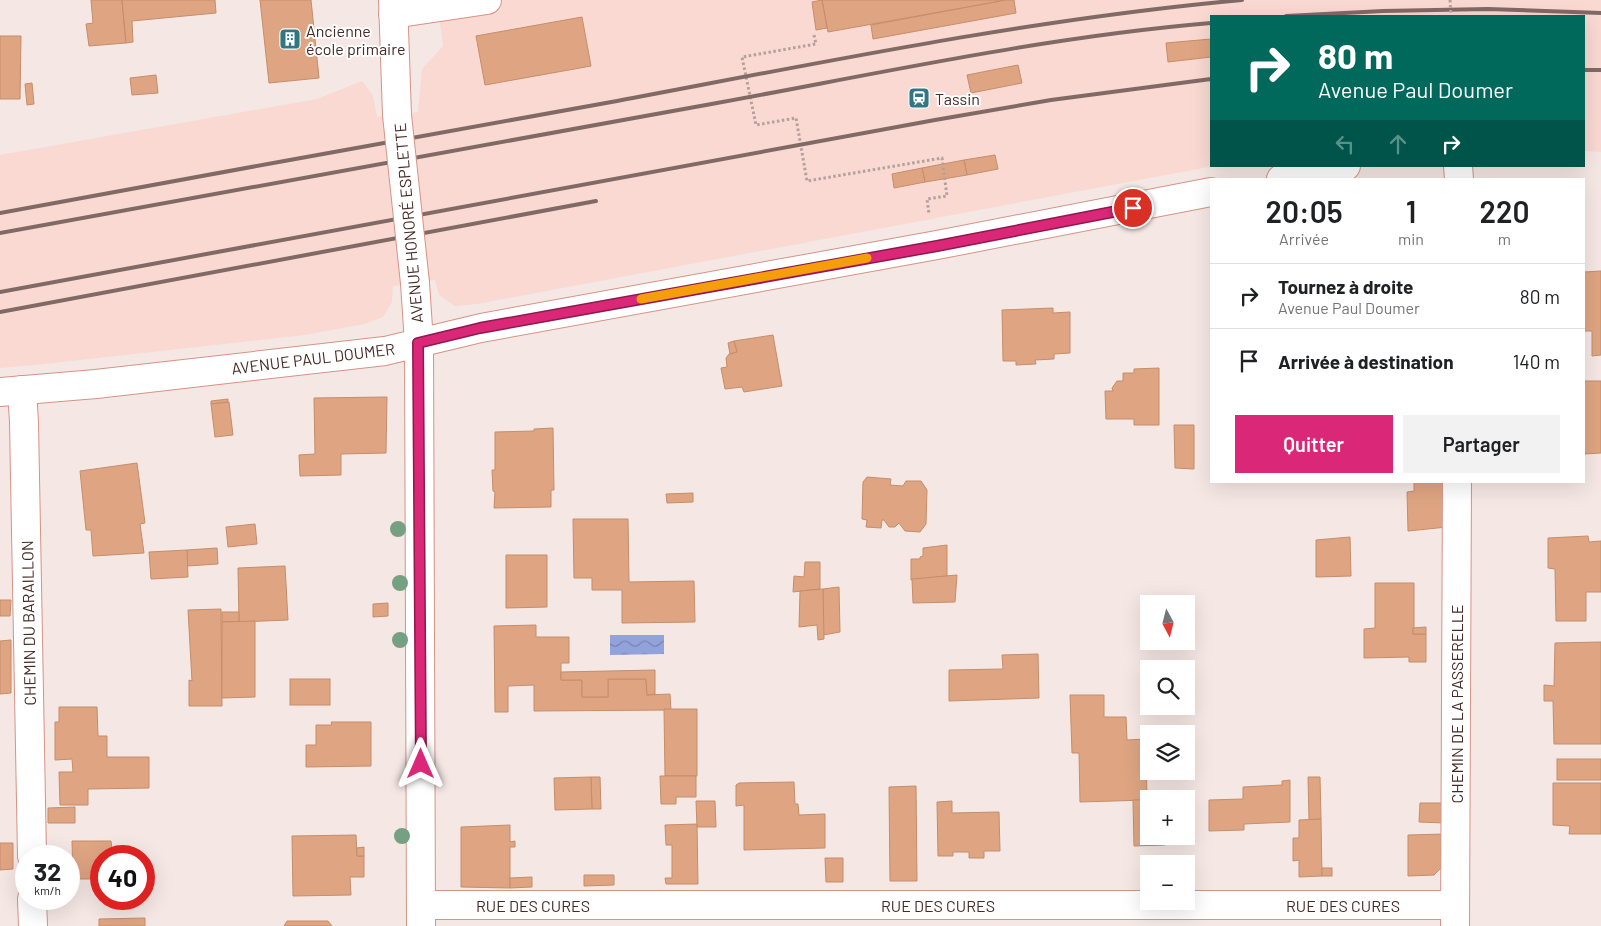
<!DOCTYPE html>
<html lang="fr">
<meta charset="utf-8">
<style>
:root{--surface:#fff;--page:#f2f2f2;--text:#202124;--muted:#757577;--line:#e0e0e0;--accent:#db2777}
body{margin:0;font-family:Barlow,sans-serif;background:var(--page);color:var(--text);height:100vh;display:flex;flex-direction:column;font-size:19px;white-space:nowrap}
*{box-sizing:border-box;margin:0}
p{font-size:16px;color:var(--muted)}
.icon{flex:none;width:28px;height:28px;fill:none;stroke:currentColor;stroke-width:2;stroke-linecap:round;stroke-linejoin:round}
.map{position:relative;flex:1;overflow:hidden}
.panel{position:absolute;left:1210px;top:178px;width:375px;height:305px;display:flex;flex-direction:column;background:var(--surface);border-radius:0px;box-shadow:0 5px 20px #0002}
.panel>*{flex:none}
.banner{position:absolute;left:1210px;top:15px;width:375px;height:152px;border-radius:0px;box-shadow:0 5px 20px #0002;background:#00695c;color:#fff;overflow:hidden}
.needle{width:32px;rotate:173deg}
.fabs{position:absolute;left:1140px;top:595px;display:grid;gap:10px}
.fabs a{display:grid;place-items:center;width:55px;height:55px;border-radius:0px;background:var(--surface);box-shadow:0 5px 20px #0002;font-size:25px}
.speed{position:absolute;left:15px;top:845px;display:flex;gap:10px;font-size:25px;font-weight:700;text-align:center}
.speed>*{display:grid;place-content:center;width:65px;height:65px;border-radius:50%;background:var(--surface);box-shadow:0 5px 20px #0002;line-height:1}
.speed small{font-size:12px;font-weight:400}
.speed .limit{border:8px solid #d22;background:#fff;color:#111}
.pin{position:absolute;display:grid;place-items:center;width:42px;height:42px;color:#fff;margin:-21px;border:2px solid #fff;border-radius:50%;box-shadow:0 1px 5px #0007}
.me{position:absolute;width:55px;margin:-28px;rotate:0deg;stroke-linejoin:round;filter:drop-shadow(0 0 4px #0008)}
.turn{display:flex;align-items:center;gap:18px;height:105px;padding:0 25px;font-size:22px}
.turn .icon{width:65px;height:65px;stroke-width:2.5}
.turn b{display:block;font-size:35px;line-height:42px}
.lanes{display:flex;align-items:center;height:48px;padding:0 25px;background:#0003;justify-content:center;gap:25px;direction:ltr}
.lanes .off{opacity:.35}
.eta{display:flex;justify-content:space-evenly;align-items:center;height:85px;text-align:center}
.eta b{font-size:30px;font-weight:600;line-height:35px}
.primary-button{display:flex;gap:10px;margin-top:auto;padding:10px 25px}
.primary-button a{flex:1;height:58px;border-radius:0px;background:var(--accent);color:#fff;font-size:20px;font-weight:600;line-height:58px;text-align:center}
.primary-button a+a{background:var(--page);color:var(--text)}
ul{padding:0;list-style:none}
li{display:flex;align-items:center;gap:15px;height:65px;padding:0 25px;border-top:1px solid var(--line)}
li div{flex:1}
li b{display:block;font-size:19px}
li em{font-style:normal}
.map>svg:first-child{display:block}
.built{fill:#f9d9d2}
.water{fill:url(#water-waves)}
.building{fill:#dfa583;stroke:#c58d6b}
.lines{fill:none;stroke-linecap:round;stroke-linejoin:round}
.minor-casing{stroke:#d59386;stroke-width:30}
.path{stroke:#b4a19d;stroke-width:3;stroke-dasharray:2.5 2.5;stroke-linecap:butt}
.minor{stroke:#fff;stroke-width:28}
.rail{stroke:#816a66;stroke-width:4}
.minor-bridge-casing{stroke:#d59386;stroke-width:30;stroke-linecap:butt}
.path-bridge{stroke:#b4a19d;stroke-width:3;stroke-dasharray:2.5 2.5;stroke-linecap:butt}
.minor-bridge{stroke:#fff;stroke-width:28}
.tree{fill:#75a082}
.route-casing{stroke:#8e194d;stroke-width:12}
.route{stroke:#db2777;stroke-width:9}
.slow{stroke:#f59e0b;stroke-width:9}
.labels{text-anchor:middle;dominant-baseline:central;stroke-width:4;stroke-linejoin:round;paint-order:stroke}
.poi-label{font-size:16px;fill:#452a25;stroke:#fff;text-anchor:start}
.street-label{font-size:16px;fill:#452a25;stroke:#fff}
</style>
<div class="map">
<svg width="1601" height="926" viewBox="0 0 1601 926">
<defs>
<pattern id="water-waves" width="16" height="10" patternUnits="userSpaceOnUse" patternTransform="scale(1.25)"><rect width="16" height="10" fill="#92a2da"/><path d="M0 5q4-4 8 0t8 0" fill="none" stroke="#7984b1"/></pattern>
</defs>
<rect width="100%" height="100%" fill="#f5e7e4"/>
<!-- built -->
<path class="built" d="M 437,0 L 1601,0 L 1601,152 L 1584,151 L 1584,16 L 1211,16 L 1211,166 L 1214,166 L 477,304 L 455,306 L 439,295 L 435,280 L 393,286 L 392,302 L 383,317 L 364,324 L 305,335 L 35,365 L 0,368 L 0,155 L 317,99 L 362,81 L 373,96 L 377,117 L 418,112 L 422,69 L 443,46 Z"/>
<!-- water -->
<path class="water" d="M 610,635 L 664,635 L 664,654 L 610,655 Z"/>
<!-- building -->
<g class="building">
<path d="M 91,0 L 122,0 L 126,43 L 89,46 L 86,24 L 93,23 Z"/>
<path d="M 122,0 L 215,0 L 216,13 L 132,21 L 133,42 L 126,43 Z"/>
<path d="M 260,0 L 311,0 L 319,78 L 269,83 Z"/>
<path d="M 822,0 L 1007,0 L 828,32 Z"/>
<path d="M 822,0 L 827,28 L 816,30 L 812,2 Z"/>
<path d="M 1006,0 L 1014,0 L 1016,13 L 873,39 L 871,25 Z"/>
<path d="M 582,17 L 591,66 L 485,85 L 476,36 Z"/>
<path d="M 0,36 L 21,36 L 20,99 L 0,99 Z"/>
<path d="M 1211,39 L 1211,57 L 1168,62 L 1166,43 Z"/>
<path d="M 1018,65 L 1022,83 L 971,93 L 967,75 Z"/>
<path d="M 156,75 L 158,93 L 132,95 L 130,78 Z"/>
<path d="M 32,83 L 34,104 L 27,105 L 25,84 Z"/>
<path d="M 995,155 L 998,169 L 967,175 L 964,160 Z"/>
<path d="M 964,160 L 967,175 L 925,182 L 922,168 Z"/>
<path d="M 922,168 L 925,182 L 894,188 L 892,174 Z"/>
<path d="M 1601,271 L 1601,355 L 1592,356 L 1592,331 L 1584,331 L 1584,272 Z"/>
<path d="M 1053,308 L 1053,313 L 1070,312 L 1070,353 L 1054,354 L 1054,359 L 1035,360 L 1036,364 L 1016,365 L 1016,361 L 1003,361 L 1002,310 Z"/>
<path d="M 773,335 L 782,386 L 744,392 L 742,387 L 725,389 L 721,368 L 727,367 L 726,358 L 729,354 L 737,352 L 734,341 Z"/>
<path d="M 734,341 L 737,352 L 730,354 L 728,343 Z"/>
<path d="M 1159,368 L 1159,425 L 1134,425 L 1134,419 L 1106,419 L 1105,391 L 1113,391 L 1112,388 L 1117,381 L 1123,381 L 1123,373 L 1134,373 L 1134,369 Z"/>
<path d="M 1584,381 L 1601,381 L 1601,453 L 1584,454 Z"/>
<path d="M 387,397 L 386,453 L 341,454 L 341,475 L 300,476 L 299,455 L 315,454 L 314,398 Z"/>
<path d="M 228,399 L 228,402 L 211,404 L 211,401 Z"/>
<path d="M 229,402 L 233,435 L 215,437 L 211,404 Z"/>
<path d="M 1174,425 L 1194,425 L 1194,469 L 1175,468 Z"/>
<path d="M 553,428 L 554,490 L 551,490 L 551,507 L 494,508 L 495,492 L 493,491 L 492,470 L 495,470 L 495,432 L 534,431 L 534,429 Z"/>
<path d="M 137,463 L 145,523 L 140,524 L 144,553 L 93,556 L 91,530 L 86,530 L 80,471 Z"/>
<path d="M 867,477 L 891,479 L 890,485 L 903,486 L 906,481 L 921,481 L 927,490 L 926,524 L 920,532 L 905,531 L 899,523 L 895,527 L 889,527 L 884,520 L 882,520 L 881,528 L 866,527 L 867,520 L 862,519 L 863,482 Z"/>
<path d="M 1414,481 L 1447,481 L 1447,527 L 1408,531 L 1407,492 L 1414,491 Z"/>
<path d="M 693,493 L 693,502 L 667,503 L 666,494 Z"/>
<path d="M 573,519 L 628,519 L 629,582 L 694,581 L 695,622 L 622,623 L 622,590 L 592,590 L 592,578 L 574,578 Z"/>
<path d="M 255,524 L 257,544 L 228,547 L 226,527 Z"/>
<path d="M 1588,536 L 1589,542 L 1601,541 L 1601,592 L 1586,592 L 1586,621 L 1556,621 L 1555,569 L 1548,568 L 1548,538 Z"/>
<path d="M 1350,537 L 1351,576 L 1316,577 L 1316,540 Z"/>
<path d="M 947,545 L 947,576 L 911,580 L 911,559 L 920,559 L 920,557 L 923,556 L 923,548 Z"/>
<path d="M 217,548 L 218,564 L 187,566 L 187,550 Z"/>
<path d="M 187,550 L 188,577 L 151,579 L 149,552 Z"/>
<path d="M 506,555 L 547,555 L 547,607 L 506,608 Z"/>
<path d="M 805,562 L 820,562 L 820,589 L 793,592 L 794,576 L 804,577 Z"/>
<path d="M 285,566 L 288,620 L 239,622 L 238,568 Z"/>
<path d="M 957,575 L 955,602 L 913,603 L 912,579 Z"/>
<path d="M 1375,583 L 1414,583 L 1414,628 L 1413,628 L 1413,634 L 1426,634 L 1426,662 L 1409,662 L 1409,657 L 1364,658 L 1364,629 L 1375,628 Z"/>
<path d="M 839,587 L 840,632 L 823,635 L 823,589 Z"/>
<path d="M 823,589 L 824,639 L 818,640 L 817,625 L 799,627 L 800,591 Z"/>
<path d="M 0,600 L 11,600 L 10,616 L 0,616 Z"/>
<path d="M 388,603 L 388,616 L 373,617 L 373,604 Z"/>
<path d="M 221,609 L 222,706 L 189,706 L 189,680 L 192,681 L 188,610 Z"/>
<rect x="222" y="612" width="17" height="10"/>
<path d="M 255,621 L 255,697 L 222,698 L 222,622 Z"/>
<path d="M 536,625 L 536,637 L 569,637 L 569,663 L 561,663 L 561,680 L 582,680 L 582,697 L 608,697 L 608,679 L 646,679 L 647,695 L 670,694 L 671,710 L 534,711 L 534,685 L 508,686 L 508,712 L 495,712 L 494,626 Z"/>
<path d="M 1426,627 L 1426,634 L 1413,634 L 1413,628 Z"/>
<path d="M 11,640 L 11,693 L 0,694 L 0,641 Z"/>
<path d="M 1601,642 L 1601,744 L 1554,744 L 1553,701 L 1544,701 L 1544,685 L 1554,686 L 1555,643 Z"/>
<path d="M 1038,654 L 1039,698 L 949,701 L 949,670 L 1003,669 L 1002,655 Z"/>
<path d="M 655,670 L 655,694 L 647,695 L 646,679 L 608,679 L 608,697 L 582,697 L 582,680 L 561,680 L 561,672 Z"/>
<rect x="290" y="679" width="40" height="26"/>
<path d="M 1070,695 L 1104,695 L 1104,717 L 1126,717 L 1127,740 L 1146,739 L 1147,800 L 1080,802 L 1079,753 L 1072,753 Z"/>
<path d="M 59,707 L 97,707 L 98,736 L 107,736 L 107,757 L 149,757 L 149,788 L 88,789 L 88,805 L 60,805 L 59,772 L 73,772 L 72,759 L 55,760 L 55,722 L 59,722 Z"/>
<path d="M 664,709 L 697,709 L 697,776 L 665,776 Z"/>
<path d="M 331,722 L 371,722 L 371,766 L 306,767 L 306,745 L 316,745 L 316,725 L 332,725 Z"/>
<rect x="1557" y="759" width="44" height="21"/>
<path d="M 660,776 L 696,776 L 696,797 L 676,797 L 676,804 L 661,804 Z"/>
<path d="M 591,777 L 600,777 L 601,809 L 592,809 Z"/>
<path d="M 591,777 L 592,809 L 555,810 L 554,778 Z"/>
<path d="M 1308,777 L 1320,777 L 1321,819 L 1309,820 Z"/>
<path d="M 1290,780 L 1290,822 L 1244,824 L 1244,830 L 1209,831 L 1209,800 L 1243,799 L 1243,787 L 1282,785 L 1282,781 Z"/>
<path d="M 794,782 L 795,804 L 798,804 L 799,815 L 825,814 L 825,848 L 744,850 L 744,805 L 736,806 L 736,785 L 739,783 Z"/>
<path d="M 1553,783 L 1601,783 L 1601,834 L 1569,834 L 1570,826 L 1553,825 Z"/>
<path d="M 916,786 L 917,881 L 890,881 L 889,787 Z"/>
<path d="M 1133,800 L 1149,800 L 1149,836 L 1165,836 L 1165,845 L 1134,846 Z"/>
<path d="M 696,801 L 715,801 L 716,827 L 697,827 Z"/>
<path d="M 952,801 L 952,813 L 999,812 L 1000,851 L 984,851 L 984,858 L 969,858 L 969,852 L 953,852 L 953,856 L 938,856 L 937,802 Z"/>
<path d="M 1420,803 L 1445,803 L 1445,823 L 1419,822 Z"/>
<path d="M 75,807 L 75,823 L 48,823 L 48,808 Z"/>
<path d="M 1321,819 L 1322,876 L 1299,877 L 1299,860 L 1293,861 L 1293,838 L 1299,838 L 1299,820 Z"/>
<path d="M 697,824 L 698,884 L 666,884 L 665,878 L 672,878 L 672,845 L 666,845 L 665,825 Z"/>
<path d="M 510,825 L 510,842 L 515,841 L 515,847 L 510,847 L 510,888 L 461,887 L 461,827 Z"/>
<path d="M 1445,834 L 1445,864 L 1434,875 L 1408,876 L 1408,835 Z"/>
<path d="M 356,835 L 357,856 L 364,856 L 364,877 L 350,877 L 351,895 L 293,896 L 292,836 Z"/>
<path d="M 72,841 L 111,841 L 112,849 L 123,850 L 123,856 L 101,856 L 101,879 L 73,879 Z"/>
<path d="M 0,843 L 13,843 L 13,869 L 0,870 Z"/>
<path d="M 364,847 L 364,856 L 357,856 L 357,848 Z"/>
<path d="M 825,858 L 843,858 L 843,882 L 826,882 Z"/>
<rect x="1322" y="868" width="10" height="8"/>
<path d="M 584,875 L 614,875 L 614,885 L 584,886 Z"/>
<path d="M 532,877 L 532,887 L 510,888 L 510,878 Z"/>
<path d="M 145,918 L 145,926 L 99,926 L 99,919 Z"/>
<path d="M 287,921 L 328,921 L 332,926 L 284,926 Z"/>
</g>
<g class="lines">
<!-- minor casing -->
<g class="minor-casing">
<g id="minor">
<path d="M 393,0 L 397,115"/>
<path d="M 393,14 L 487,0"/>
<path d="M 1458,166 L 1459,179"/>
<path d="M 1281,179 L 1346,166"/>
<path d="M 415,283 L 419,343 L 421,926"/>
<path d="M 22,390 L 24,422 L 32,856"/>
<path d="M 0,392 L 96,384 L 385,351 L 481,328 L 937,245 L 1211,192"/>
<path d="M 32,899 L 33,926"/>
<path d="M 421,905 L 1455,905"/>
<path d="M 1455,926 L 1457,481"/>
</g>
</g>
<!-- path -->
<path class="path" d="M 814,35 L 816,44 L 742,57 L 756,125 L 796,118 L 807,181 L 942,158 L 947,196 L 927,199 L 929,214"/>
<!-- minor -->
<use href="#minor" class="minor"/>
<!-- rail -->
<g class="rail">
<path d="M 1286,16 L 1383,11 L 1488,9 L 1601,13"/>
<path d="M 1584,70 L 1601,70"/>
<path d="M 0,213 C 205,174 412,139 617,101 C 824,62 1032,19 1242,0"/>
<path d="M 0,233 C 239,191 478,147 717,103 C 881,73 1045,37 1211,23"/>
<path d="M 0,292 L 935,120 L 1051,100 L 1211,79"/>
<path d="M 0,312 L 596,201"/>
</g>
<!-- minor-bridge casing -->
<g class="minor-bridge-casing">
<path id="minor-bridge" d="M 397,115 L 415,283"/>
</g>
<!-- path-bridge -->
<path class="path-bridge" d="M 1450,0 L 1451,16"/>
<!-- minor-bridge -->
<use href="#minor-bridge" class="minor-bridge"/>
</g>
<!-- trees -->
<g class="tree">
<circle cx="398" cy="529" r="8"/>
<circle cx="400" cy="583" r="8"/>
<circle cx="400" cy="640" r="8"/>
<circle cx="402" cy="836" r="8"/>
</g>
<g class="lines">
<!-- route casing -->
<g class="route-casing">
<path id="route" d="M 421,764 L 418,343 L 480,328 L 937,246 L 1133,208"/>
</g>
<!-- route -->
<use href="#route" class="route"/>
<!-- slow -->
<path class="slow" d="M 641,299 L 867,258"/>
</g>
<!-- icons -->
<defs>
<g id="building-square" transform="scale(1.125)"><rect x="-9" y="-9" width="18" height="18" rx="4" fill="#307683" stroke="#fff"/><path d="M-4-6H4V6H1V3H-1V6H-4ZM-2.5-4.3h1.7v1.8h-1.7ZM.8-4.3h1.7v1.8H.8ZM-2.5-1h1.7V.8h-1.7ZM.8-1h1.7V.8H.8Z" fill="#fff"/></g>
<g id="station-square" transform="scale(1.125)"><rect x="-9" y="-9" width="18" height="18" rx="4" fill="#307683" stroke="#fff"/><path d="M-3-6H3Q5-6 5-4V2Q5 4 3 4L4.5 6H3L1.5 4h-3L-3 6H-4.5L-3 4Q-5 4-5 2V-4Q-5-6-3-6ZM-3.5-4v3h7v-3ZM-3.5 1v1.5H-2V1ZM2 1v1.5H3.5V1Z" fill="#fff"/></g>
</defs>
<g fill-rule="evenodd">
<use href="#building-square" x="290" y="39"/>
<use href="#station-square" x="919" y="98"/>
</g>
<g class="labels">
<!-- poi labels -->
<g class="poi-label">
<text x="306" y="30">Ancienne<tspan x="306" dy="18">école primaire</tspan></text>
<text x="935" y="98">Tassin</text>
</g>
<!-- street labels -->
<g class="street-label">
<text transform="translate(408 223) rotate(-95)">AVENUE HONORÉ ESPLETTE</text>
<text transform="translate(313 358) rotate(-7)">AVENUE PAUL DOUMER</text>
<text transform="translate(28 623) rotate(-91)">CHEMIN DU BARAILLON</text>
<text transform="translate(1456 704) rotate(-90)">CHEMIN DE LA PASSERELLE</text>
<text x="533" y="905">RUE DES CURES</text>
<text x="938" y="905">RUE DES CURES</text>
<text x="1343" y="905">RUE DES CURES</text>
</g>
</g>
</svg>
<div class="fabs">
<a><svg class="needle" viewBox="-14 -14 28 28"><path d="M0-13l5 13h-10z" fill="#e53935"/><path d="M0 13l5-13h-10z" fill="#757577"/></svg></a>
<a><svg class="icon" aria-label="search" viewBox="0 0 24 24"><circle cx="10" cy="10" r="6"/><path d="M15 15l6 6"/></svg></a>
<a><svg class="icon" aria-label="layers" viewBox="0 0 24 24"><path d="M12 4l9 5-9 5-9-5zM3 14l9 5 9-5"/></svg></a>
<a>+</a>
<a>−</a>
</div>
<div class="speed"><div>32<small>km/h</small></div><div class="limit">40</div></div>
<div class="pin" style="left:1133px;top:208px;background:#d93025"><svg class="icon" aria-label="arrive" viewBox="0 0 24 24"><path d="M6 21V4h12l-3 4 3 4H6"/></svg></div>
<svg class="me" style="left:421px;top:764px" viewBox="-20 -20 40 40"><path d="M0-17L14 15 0 8-14 15z" fill="#db2777" stroke="#fff" stroke-width="4"/></svg>
<div class="banner">
<div class="turn"><svg class="icon" aria-label="right" viewBox="0 0 24 24"><path d="M7 20v-9h11M14 6l5 5-5 5"/></svg><div><b>80 m</b>Avenue Paul Doumer</div></div>
<div class="lanes"><svg class="icon off" aria-label="left" viewBox="0 0 24 24"><path d="M17 20v-9H6M10 6l-5 5 5 5"/></svg><svg class="icon off" aria-label="ahead" viewBox="0 0 24 24"><path d="M12 20V5M6 11l6-6 6 6"/></svg><svg class="icon" aria-label="right" viewBox="0 0 24 24"><path d="M7 20v-9h11M14 6l5 5-5 5"/></svg></div>
</div>
<section class="panel">
<div class="eta">
<div><b>20:05</b><p>Arrivée</p></div>
<div><b>1</b><p>min</p></div>
<div><b>220</b><p>m</p></div>
</div>
<ul>
<li><svg class="icon" aria-label="right" viewBox="0 0 24 24"><path d="M7 20v-9h11M14 6l5 5-5 5"/></svg><div><b>Tournez à droite</b><p>Avenue Paul Doumer</p></div><em>80 m</em></li>
<li><svg class="icon" aria-label="arrive" viewBox="0 0 24 24"><path d="M6 21V4h12l-3 4 3 4H6"/></svg><div><b>Arrivée à destination</b></div><em>140 m</em></li>
</ul>
<div class="primary-button"><a>Quitter</a><a>Partager</a></div>
</section>
</div>
